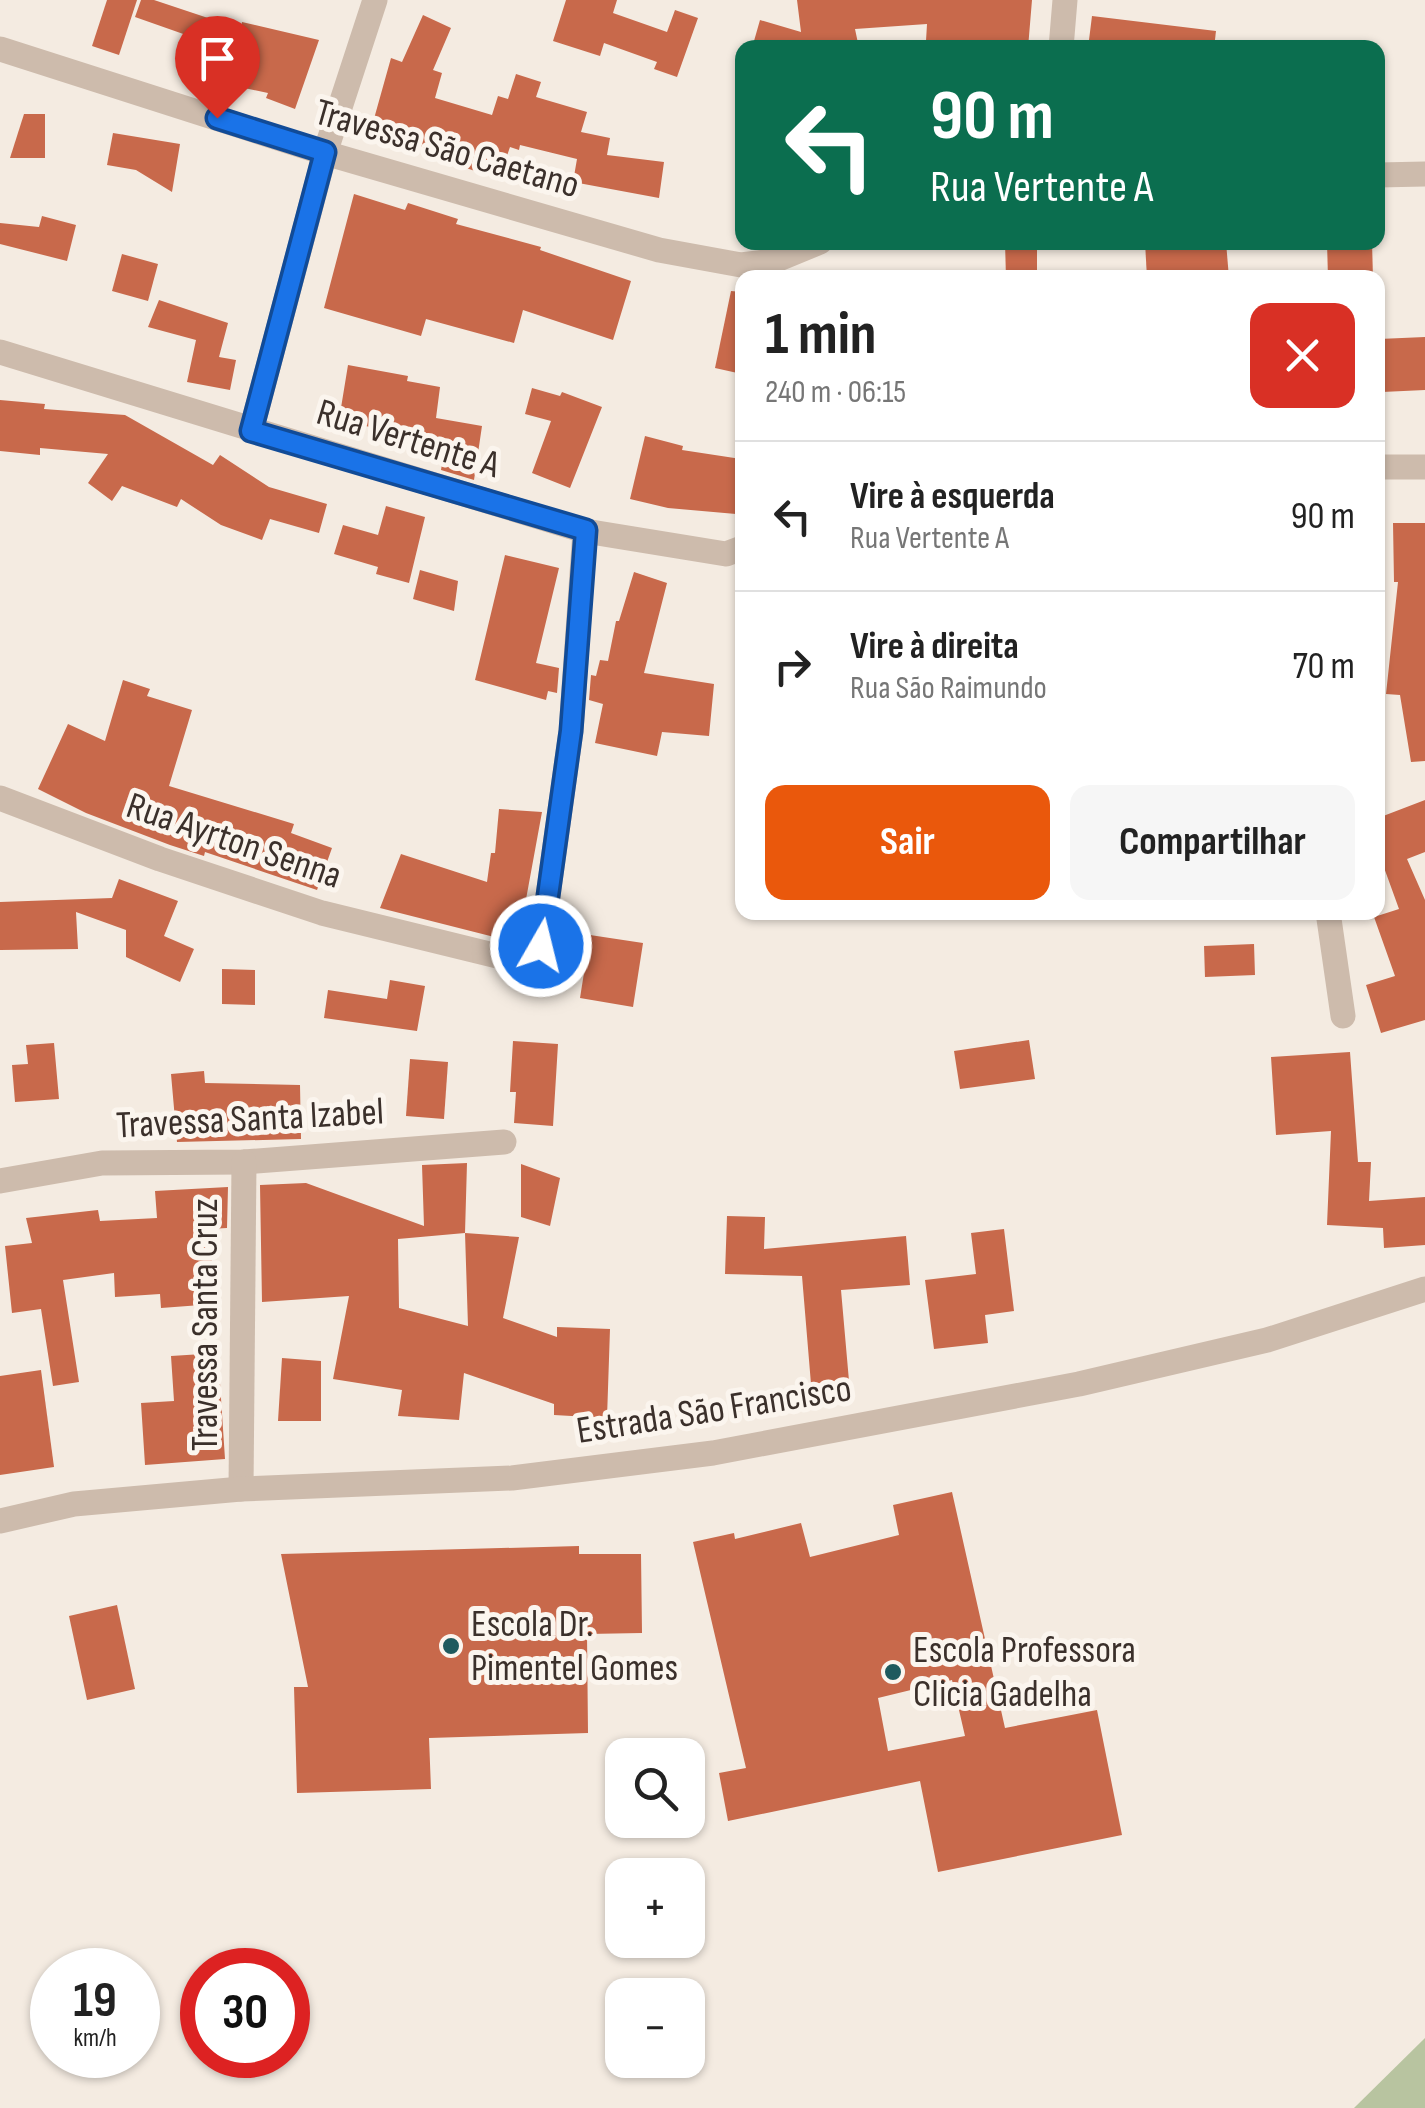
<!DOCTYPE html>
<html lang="pt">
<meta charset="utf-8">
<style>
:root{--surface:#fff;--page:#f6f6f6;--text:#222;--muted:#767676;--line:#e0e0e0;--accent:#ea580c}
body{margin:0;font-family:"Sofia Sans Condensed",sans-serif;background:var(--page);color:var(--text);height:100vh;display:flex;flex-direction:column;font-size:38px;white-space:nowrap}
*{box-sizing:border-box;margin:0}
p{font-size:32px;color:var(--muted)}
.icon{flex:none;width:55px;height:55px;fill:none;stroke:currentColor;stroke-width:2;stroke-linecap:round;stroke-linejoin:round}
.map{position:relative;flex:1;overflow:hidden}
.drawer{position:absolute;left:735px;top:270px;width:650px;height:650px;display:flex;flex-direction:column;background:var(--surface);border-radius:20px;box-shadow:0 2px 8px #0004}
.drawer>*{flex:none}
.banner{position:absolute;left:735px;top:40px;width:650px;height:210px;border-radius:20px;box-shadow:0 2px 8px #0004;background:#0b6e4f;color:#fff;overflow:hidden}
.buttons{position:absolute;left:605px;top:1738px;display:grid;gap:20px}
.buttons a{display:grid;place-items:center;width:100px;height:100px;border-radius:20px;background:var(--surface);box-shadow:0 2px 8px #0004;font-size:50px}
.speed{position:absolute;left:30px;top:1948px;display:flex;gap:20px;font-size:50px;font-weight:700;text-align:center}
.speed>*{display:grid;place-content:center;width:130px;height:130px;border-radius:50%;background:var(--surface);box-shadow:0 2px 8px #0004;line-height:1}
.speed small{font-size:25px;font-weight:400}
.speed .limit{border:15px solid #d22;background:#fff;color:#111}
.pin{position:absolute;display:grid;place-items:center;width:85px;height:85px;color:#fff;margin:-102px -42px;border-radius:50% 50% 50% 0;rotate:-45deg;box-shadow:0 0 10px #0007}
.pin .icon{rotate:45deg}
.me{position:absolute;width:110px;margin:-55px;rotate:8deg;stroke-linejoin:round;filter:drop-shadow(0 0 8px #0008)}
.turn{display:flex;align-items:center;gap:35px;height:210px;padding:0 30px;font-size:45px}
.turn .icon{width:130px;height:130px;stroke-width:2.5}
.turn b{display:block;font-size:70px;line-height:85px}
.round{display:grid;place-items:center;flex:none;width:105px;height:105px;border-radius:20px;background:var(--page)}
.head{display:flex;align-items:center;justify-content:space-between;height:170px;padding:0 30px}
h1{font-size:60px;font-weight:700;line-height:75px}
.cta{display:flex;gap:20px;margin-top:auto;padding:20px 30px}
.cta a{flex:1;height:115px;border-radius:20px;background:var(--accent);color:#fff;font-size:40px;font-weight:700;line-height:115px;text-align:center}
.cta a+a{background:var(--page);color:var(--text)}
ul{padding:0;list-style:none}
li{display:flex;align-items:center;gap:30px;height:150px;padding:0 30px;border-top:2px solid var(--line)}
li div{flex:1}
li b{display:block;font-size:38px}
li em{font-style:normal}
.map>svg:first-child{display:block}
.green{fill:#b8c4a0}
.building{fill:#c8694b;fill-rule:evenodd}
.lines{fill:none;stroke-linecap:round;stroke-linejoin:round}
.minor{stroke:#cdbbac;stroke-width:25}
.route-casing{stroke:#114b97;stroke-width:25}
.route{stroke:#1a73e8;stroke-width:18}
.poi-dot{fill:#1f5a5e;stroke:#fbf5ee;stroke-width:4}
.labels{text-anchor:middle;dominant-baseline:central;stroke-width:10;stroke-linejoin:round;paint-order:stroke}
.street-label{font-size:38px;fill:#3b302b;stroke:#fbf5ee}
.poi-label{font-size:38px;fill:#3b302b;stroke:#fbf5ee;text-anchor:start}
</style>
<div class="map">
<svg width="1425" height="2108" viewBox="0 0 1425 2108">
<rect width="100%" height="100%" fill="#f4ebe1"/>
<!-- green -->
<path class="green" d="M 1425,2038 L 1425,2108 L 1354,2108 Z"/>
<!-- building -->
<g class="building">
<path d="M 107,0 L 137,0 L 119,55 L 92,46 Z"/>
<path d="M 141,0 L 154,0 L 241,29 L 242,22 L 319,40 L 295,109 L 266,98 L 268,93 L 230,85 L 234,63 L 185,47 L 189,36 L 135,17 Z"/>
<path d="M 566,0 L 617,0 L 613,13 L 667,32 L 675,10 L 698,18 L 677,77 L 654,69 L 657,62 L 604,43 L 600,56 L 553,41 Z"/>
<path d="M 797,0 L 1032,0 L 1028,48 L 926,41 L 927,24 L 855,29 L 859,48 L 752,48 L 760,20 L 801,32 Z"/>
<path d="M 423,15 L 451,28 L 433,70 L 442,73 L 435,98 L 492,115 L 498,96 L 508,99 L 516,74 L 541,82 L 536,97 L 587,112 L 581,132 L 610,138 L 607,155 L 664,162 L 659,198 L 573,182 L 577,159 L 520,145 L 519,150 L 510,147 L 499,179 L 454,164 L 456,158 L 370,133 L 391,58 L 402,62 Z"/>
<path d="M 1092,16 L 1216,31 L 1214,48 L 1088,48 Z"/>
<path d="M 24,114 L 45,114 L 45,158 L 10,158 Z"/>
<path d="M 113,133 L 180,144 L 172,192 L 136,170 L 107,165 Z"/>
<path d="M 354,194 L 405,210 L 408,203 L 458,219 L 456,224 L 541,247 L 540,250 L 631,281 L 613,340 L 523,310 L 514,343 L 426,319 L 421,336 L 324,308 Z"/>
<path d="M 42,216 L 76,225 L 67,261 L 0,244 L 0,223 L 39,227 Z"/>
<path d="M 1005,242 L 1037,242 L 1037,278 L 1006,278 Z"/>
<path d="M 1145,242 L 1226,242 L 1229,278 L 1147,278 Z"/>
<path d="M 1327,242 L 1372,242 L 1373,278 L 1328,278 Z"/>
<path d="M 122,254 L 158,264 L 148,301 L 112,291 Z"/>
<path d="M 731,291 L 742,292 L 742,374 L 715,368 Z"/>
<path d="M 159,300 L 228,323 L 219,357 L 236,360 L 230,390 L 187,382 L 196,340 L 148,327 Z"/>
<path d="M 1425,337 L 1425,390 L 1382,392 L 1379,339 Z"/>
<path d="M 348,365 L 408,376 L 407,381 L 440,387 L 436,418 L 482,426 L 474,480 L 441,470 L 445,444 L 339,420 Z"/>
<path d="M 532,388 L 560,396 L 562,392 L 602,407 L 570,488 L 532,473 L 551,421 L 525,414 Z"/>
<path d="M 0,400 L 45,404 L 44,409 L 125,415 L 213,465 L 220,455 L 269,487 L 327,504 L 319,533 L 270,519 L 262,540 L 221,525 L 181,499 L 177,507 L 122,486 L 112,501 L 88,483 L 108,454 L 40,448 L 40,455 L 0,451 Z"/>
<path d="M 645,436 L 683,446 L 682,450 L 741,459 L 736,514 L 668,508 L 630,499 Z"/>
<path d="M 386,506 L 425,517 L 409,583 L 376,574 L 378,567 L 334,554 L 343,525 L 378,535 Z"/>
<path d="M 1393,523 L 1425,523 L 1425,761 L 1411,762 L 1400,695 L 1386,694 L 1398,582 L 1394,582 Z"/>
<path d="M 505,555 L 559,568 L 536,663 L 559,668 L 557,693 L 548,691 L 546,700 L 475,680 Z"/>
<path d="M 420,570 L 458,581 L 454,611 L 413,599 Z"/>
<path d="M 634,572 L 667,583 L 644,673 L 714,684 L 709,736 L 662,732 L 657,756 L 595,743 L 603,704 L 589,700 L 591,675 L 596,676 L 600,660 L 608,661 L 616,621 L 619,621 Z"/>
<path d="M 123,680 L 150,689 L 147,696 L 192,710 L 169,786 L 294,824 L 291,833 L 332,848 L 317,890 L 205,852 L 204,856 L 170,845 L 86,813 L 38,789 L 68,724 L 105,741 Z"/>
<path d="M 1425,800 L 1425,852 L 1407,859 L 1425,900 L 1425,1020 L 1381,1033 L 1366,985 L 1395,976 L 1374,917 L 1399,909 L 1378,851 L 1378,818 Z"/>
<path d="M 499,809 L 542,812 L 518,943 L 380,908 L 401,854 L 487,882 L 491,853 L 495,853 Z"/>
<path d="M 119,879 L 178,901 L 164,936 L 194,949 L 180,982 L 126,957 L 126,930 L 76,912 L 78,949 L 0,950 L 0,902 L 112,898 Z"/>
<path d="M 590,935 L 643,943 L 633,1007 L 580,998 Z"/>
<path d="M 1254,944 L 1255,975 L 1205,977 L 1204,946 Z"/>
<path d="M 222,969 L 255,970 L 255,1005 L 222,1004 Z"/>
<path d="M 390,980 L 425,986 L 417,1031 L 324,1018 L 328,990 L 387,999 Z"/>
<path d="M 1029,1040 L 1035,1079 L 960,1089 L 954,1051 Z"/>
<path d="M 513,1041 L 558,1044 L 553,1126 L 514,1123 L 516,1092 L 510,1092 Z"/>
<path d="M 54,1043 L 59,1099 L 15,1102 L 12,1065 L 28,1064 L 26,1045 Z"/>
<path d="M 1350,1052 L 1358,1162 L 1371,1162 L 1369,1201 L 1425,1197 L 1425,1245 L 1384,1248 L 1383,1228 L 1327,1225 L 1331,1131 L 1276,1135 L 1271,1057 Z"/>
<path d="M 410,1059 L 448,1062 L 444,1119 L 406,1116 Z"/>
<path d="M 204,1071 L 205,1083 L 300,1085 L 301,1139 L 177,1142 L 171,1074 Z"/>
<path d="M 467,1163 L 465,1233 L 519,1237 L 503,1318 L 557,1337 L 557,1327 L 610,1329 L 607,1418 L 554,1415 L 554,1404 L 464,1373 L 459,1420 L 398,1416 L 402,1390 L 333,1379 L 349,1296 L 262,1302 L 260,1185 L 306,1183 L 424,1226 L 422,1165 ZM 465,1233 L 468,1326 L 399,1308 L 398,1239 Z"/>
<path d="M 521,1164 L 560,1178 L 550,1226 L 521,1217 Z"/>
<path d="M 228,1187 L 227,1228 L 209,1229 L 215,1296 L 200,1297 L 201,1305 L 161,1308 L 160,1294 L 115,1297 L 114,1273 L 63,1280 L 79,1382 L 53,1386 L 41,1309 L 12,1313 L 5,1246 L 32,1243 L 26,1218 L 98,1210 L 100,1221 L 157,1218 L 155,1191 Z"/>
<path d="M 727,1216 L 765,1217 L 764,1249 L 906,1236 L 910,1285 L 841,1290 L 849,1381 L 811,1384 L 802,1276 L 725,1274 Z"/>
<path d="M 1004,1229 L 1014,1311 L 985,1315 L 988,1343 L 934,1349 L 925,1280 L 976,1274 L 971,1233 Z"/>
<path d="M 218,1353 L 225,1459 L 145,1465 L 141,1403 L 174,1401 L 171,1356 Z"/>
<path d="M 282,1358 L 321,1361 L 321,1421 L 278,1421 Z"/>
<path d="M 41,1370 L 54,1467 L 0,1475 L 0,1376 Z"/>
<path d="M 952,1492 L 1005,1728 L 1097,1710 L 1122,1835 L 938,1872 L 920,1781 L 728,1821 L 719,1773 L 746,1768 L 693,1542 L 734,1533 L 735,1539 L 801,1523 L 810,1557 L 899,1535 L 893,1505 ZM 952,1680 L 965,1736 L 888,1751 L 878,1698 Z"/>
<path d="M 579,1546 L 579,1554 L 641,1554 L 642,1633 L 587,1634 L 588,1733 L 429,1738 L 431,1789 L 297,1793 L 294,1687 L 308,1687 L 281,1554 Z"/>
<path d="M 117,1605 L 135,1689 L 87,1700 L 69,1616 Z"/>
</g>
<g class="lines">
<!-- minor -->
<g class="minor">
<path d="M 1061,48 L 1065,0"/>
<path d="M 0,49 L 325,153 L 659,250 L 741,265 L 774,261 L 820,242"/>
<path d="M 1378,175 L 1425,174"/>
<path d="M 0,352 L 585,531 L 726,554 L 742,548"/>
<path d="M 251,431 L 325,153 L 375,0"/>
<path d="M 1378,467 L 1425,467"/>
<path d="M 0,798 L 160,859 L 322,913 L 510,959 L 527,959 L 541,946 L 571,731 L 585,531"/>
<path d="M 1328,912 L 1343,1016"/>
<path d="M 0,1181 L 102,1163 L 244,1162 L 504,1142"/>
<path d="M 241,1489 L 244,1162"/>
<path d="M 0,1521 L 74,1504 L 241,1489 L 512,1478 L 713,1453 L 1079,1384 L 1267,1340 L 1425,1289"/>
</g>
</g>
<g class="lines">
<!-- route casing -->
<g class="route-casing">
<path id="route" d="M 217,118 L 325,152 L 251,431 L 586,530 L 571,731 L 541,946"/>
</g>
<!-- route -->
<use href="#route" class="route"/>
</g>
<!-- markers -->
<g class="poi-dot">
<circle cx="451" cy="1646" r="10"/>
<circle cx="893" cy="1672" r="10"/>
</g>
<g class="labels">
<!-- street labels -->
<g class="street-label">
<text transform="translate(447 149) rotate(16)">Travessa São Caetano</text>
<text transform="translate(408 439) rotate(17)">Rua Vertente A</text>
<text transform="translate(234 841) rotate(19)">Rua Ayrton Senna</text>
<text transform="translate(250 1119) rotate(-3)">Travessa Santa Izabel</text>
<text transform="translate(205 1325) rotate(-90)">Travessa Santa Cruz</text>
<text transform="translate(714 1410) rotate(-9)">Estrada São Francisco</text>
</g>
<!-- poi labels -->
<g class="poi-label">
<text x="471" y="1624">Escola Dr.<tspan x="471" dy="44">Pimentel Gomes</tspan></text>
<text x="913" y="1650">Escola Professora<tspan x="913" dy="44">Clicia Gadelha</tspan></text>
</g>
</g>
</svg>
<div class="buttons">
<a><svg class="icon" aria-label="search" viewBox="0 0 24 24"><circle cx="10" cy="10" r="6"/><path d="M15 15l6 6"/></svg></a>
<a>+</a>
<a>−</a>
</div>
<div class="speed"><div>19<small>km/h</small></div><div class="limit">30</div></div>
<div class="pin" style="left:217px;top:118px;background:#d93025"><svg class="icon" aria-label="arrive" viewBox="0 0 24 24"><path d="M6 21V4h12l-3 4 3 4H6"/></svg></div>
<svg class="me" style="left:541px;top:946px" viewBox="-20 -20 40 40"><circle r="17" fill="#1a73e8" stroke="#fff" stroke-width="3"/><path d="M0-11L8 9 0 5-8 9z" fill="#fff"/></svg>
<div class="banner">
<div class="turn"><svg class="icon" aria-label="left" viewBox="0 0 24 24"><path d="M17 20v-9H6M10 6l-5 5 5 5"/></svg><div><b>90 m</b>Rua Vertente A</div></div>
</div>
<section class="drawer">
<div class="head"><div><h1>1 min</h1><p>240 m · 06:15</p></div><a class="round" style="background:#d93025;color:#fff"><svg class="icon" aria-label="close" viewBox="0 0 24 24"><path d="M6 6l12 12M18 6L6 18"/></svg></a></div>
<ul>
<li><svg class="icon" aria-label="left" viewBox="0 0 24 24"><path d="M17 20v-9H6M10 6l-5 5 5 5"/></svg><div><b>Vire à esquerda</b><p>Rua Vertente A</p></div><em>90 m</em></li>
<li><svg class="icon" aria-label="right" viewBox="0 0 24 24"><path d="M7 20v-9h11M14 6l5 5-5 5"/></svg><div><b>Vire à direita</b><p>Rua São Raimundo</p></div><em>70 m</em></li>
</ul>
<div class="cta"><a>Sair</a><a>Compartilhar</a></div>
</section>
</div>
